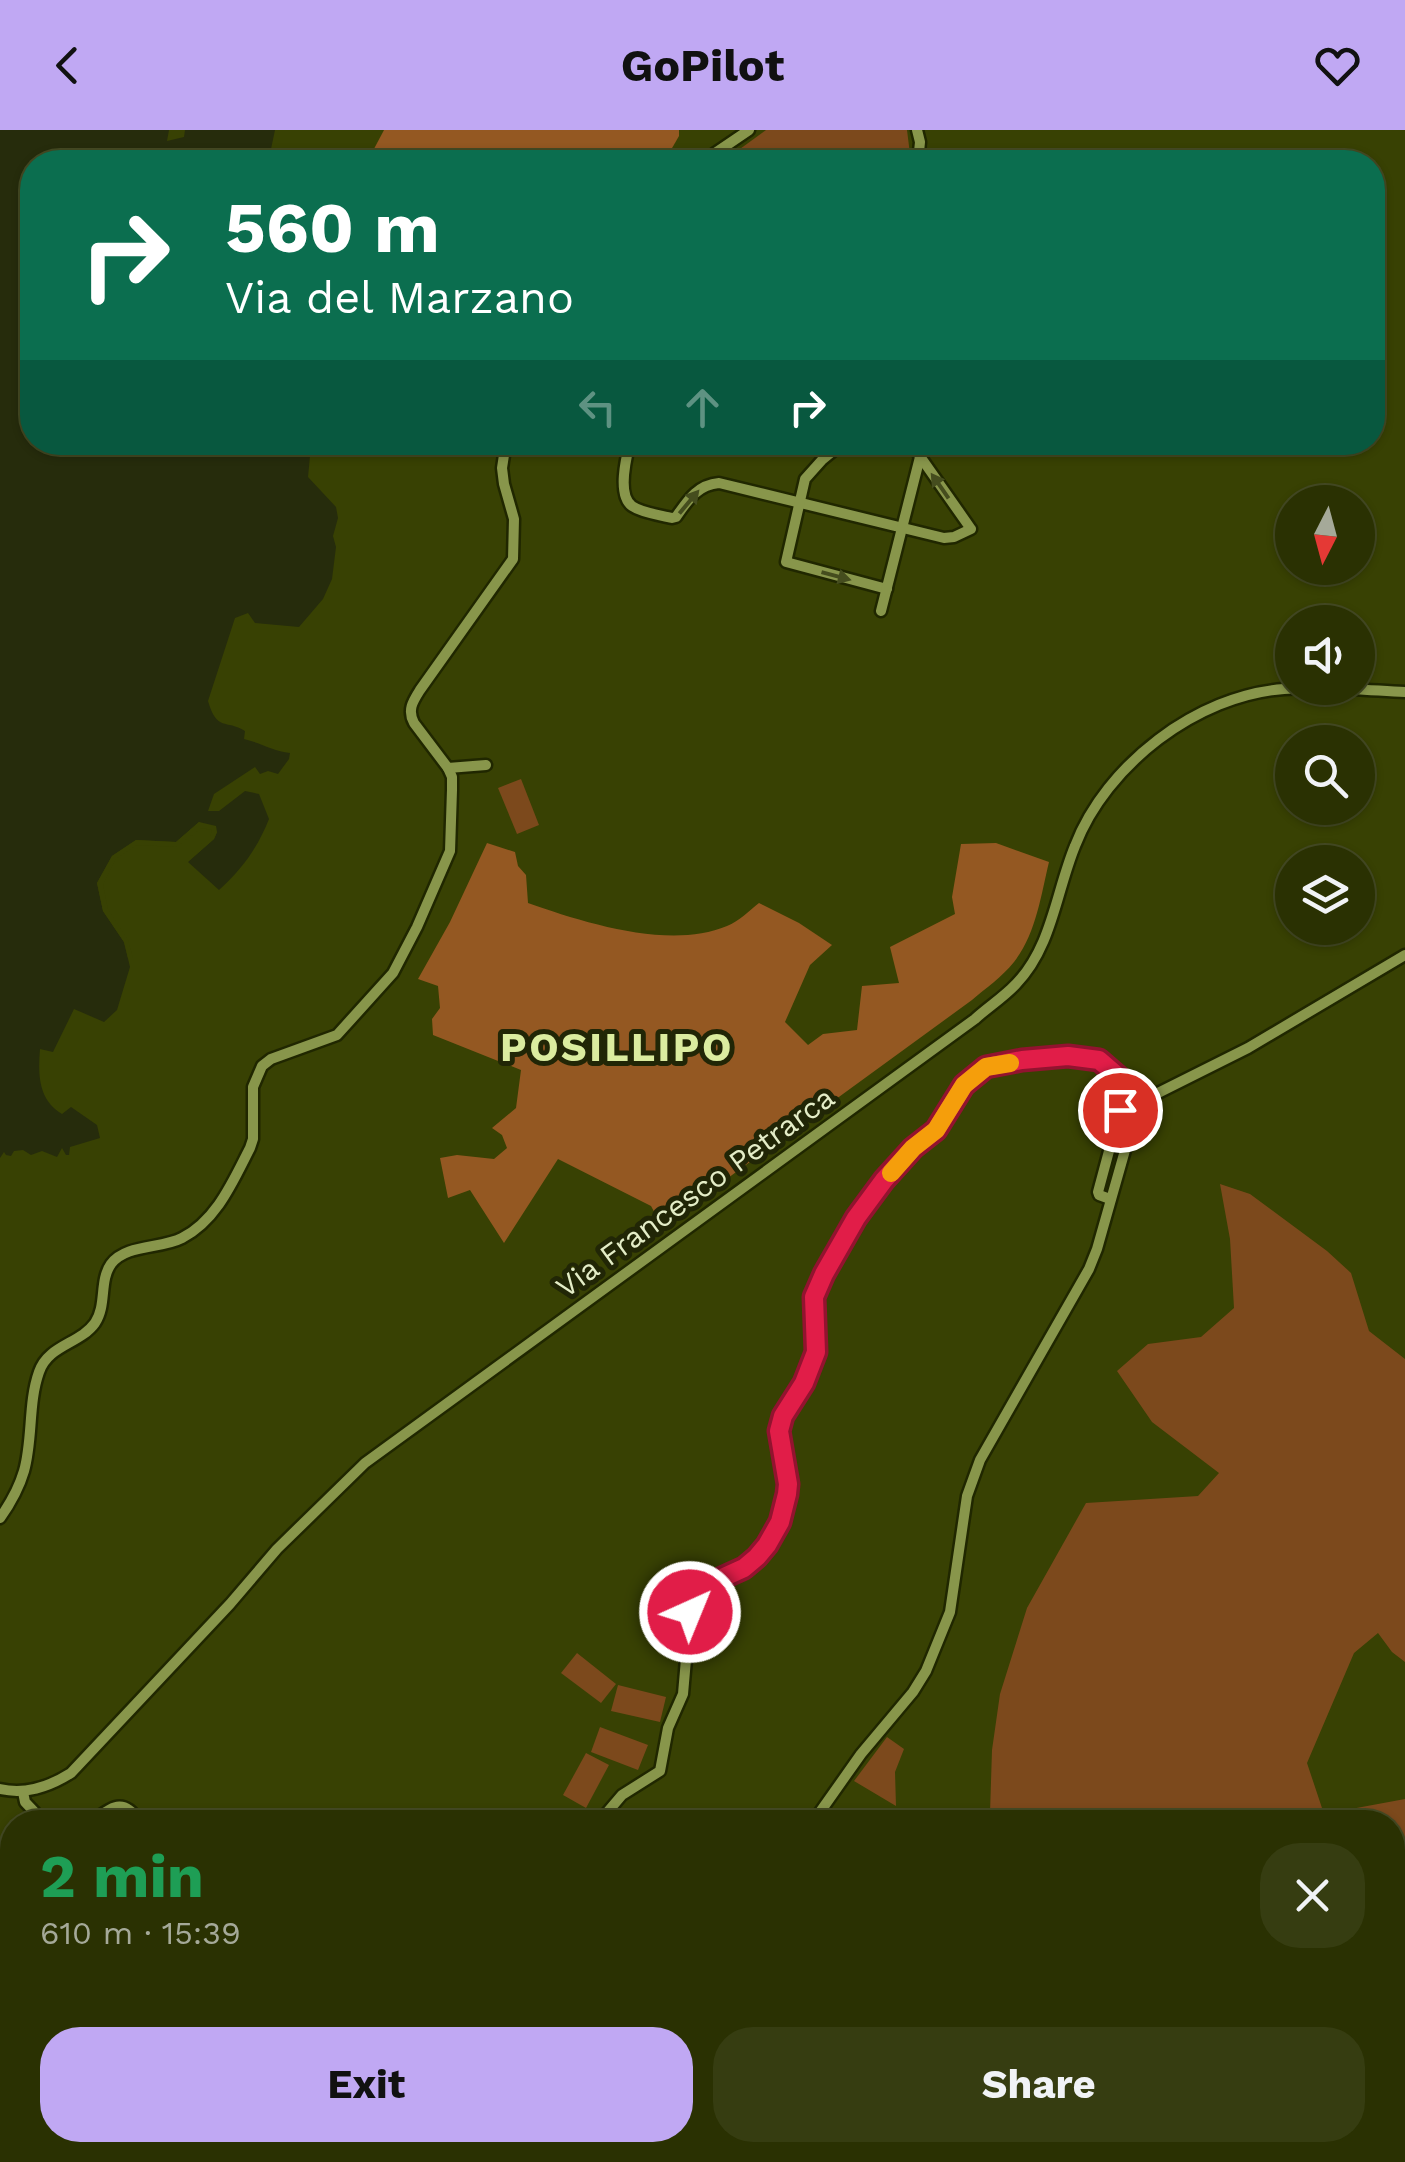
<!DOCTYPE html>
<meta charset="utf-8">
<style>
:root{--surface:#2a3102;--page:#363d11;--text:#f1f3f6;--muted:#a5a999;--line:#464c24;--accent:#c0a8f3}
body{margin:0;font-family:"Work Sans",sans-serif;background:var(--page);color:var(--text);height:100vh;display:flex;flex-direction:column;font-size:38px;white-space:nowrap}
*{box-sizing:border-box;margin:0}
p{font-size:32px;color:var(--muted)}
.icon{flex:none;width:55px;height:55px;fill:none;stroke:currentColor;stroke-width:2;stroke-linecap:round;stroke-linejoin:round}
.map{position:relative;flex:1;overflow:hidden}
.sheet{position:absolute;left:0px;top:1680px;width:1405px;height:352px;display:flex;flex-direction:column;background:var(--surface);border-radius:40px 40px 0 0;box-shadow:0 2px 8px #0004,0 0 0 2px var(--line)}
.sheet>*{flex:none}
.hud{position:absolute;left:20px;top:20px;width:1365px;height:305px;border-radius:40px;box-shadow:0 2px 8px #0004,0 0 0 2px var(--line);background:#0b6e4f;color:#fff;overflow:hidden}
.needle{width:65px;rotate:186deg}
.fabs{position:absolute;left:1275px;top:355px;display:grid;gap:20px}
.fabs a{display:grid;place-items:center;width:100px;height:100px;border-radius:50%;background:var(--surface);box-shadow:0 2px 8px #0004,0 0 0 2px var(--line);font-size:50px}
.pin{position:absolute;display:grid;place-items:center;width:85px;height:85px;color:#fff;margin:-42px;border:5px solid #fff;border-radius:50%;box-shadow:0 2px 10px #0007}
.me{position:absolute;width:110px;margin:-55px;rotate:44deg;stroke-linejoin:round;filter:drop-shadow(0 0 8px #0008)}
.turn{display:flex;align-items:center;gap:35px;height:210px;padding:0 40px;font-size:45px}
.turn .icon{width:130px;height:130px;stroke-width:2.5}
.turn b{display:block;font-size:70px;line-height:85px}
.lanes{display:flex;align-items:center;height:95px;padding:0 40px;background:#0003;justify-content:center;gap:50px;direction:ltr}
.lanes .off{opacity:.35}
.round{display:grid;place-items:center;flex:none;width:105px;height:105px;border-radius:40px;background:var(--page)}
.headline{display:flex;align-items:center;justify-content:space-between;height:170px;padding:0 40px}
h1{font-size:60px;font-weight:700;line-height:75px;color:#1e9e55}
.cta{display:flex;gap:20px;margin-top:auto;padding:20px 40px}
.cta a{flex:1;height:115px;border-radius:40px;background:var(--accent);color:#111;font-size:40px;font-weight:700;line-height:115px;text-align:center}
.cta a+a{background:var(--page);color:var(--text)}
header{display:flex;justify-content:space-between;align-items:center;height:130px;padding:0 40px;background:var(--accent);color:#111;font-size:45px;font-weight:700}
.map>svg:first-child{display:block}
.green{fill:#7c491c}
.forest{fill:#945822}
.water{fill:#262c0c}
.pier{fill:#384103}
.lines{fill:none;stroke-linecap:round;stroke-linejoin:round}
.minor-casing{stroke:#202700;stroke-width:15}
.minor{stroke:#88964b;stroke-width:10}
.oneway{fill:#454d1e}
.route-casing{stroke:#92132f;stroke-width:25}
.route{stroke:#e11d48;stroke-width:18}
.slow{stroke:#f59e0b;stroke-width:18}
.labels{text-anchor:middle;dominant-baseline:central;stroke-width:10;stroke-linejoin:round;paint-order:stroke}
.street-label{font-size:30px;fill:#e4edc7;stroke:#212606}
.district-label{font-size:40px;font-weight:bold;letter-spacing:2.5px;fill:#dbec9f;stroke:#212606}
</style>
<header><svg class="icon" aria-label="back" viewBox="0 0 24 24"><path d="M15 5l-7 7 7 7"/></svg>GoPilot<svg class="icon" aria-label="heart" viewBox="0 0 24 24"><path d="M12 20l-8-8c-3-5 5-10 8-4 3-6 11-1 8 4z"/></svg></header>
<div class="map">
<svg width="1405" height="2032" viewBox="0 0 1405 2032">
<rect width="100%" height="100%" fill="#384103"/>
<!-- green -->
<g class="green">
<path d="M 766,0 L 907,0 L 911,32 L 722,32 Z"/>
<path d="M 521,649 L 539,695 L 517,704 L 498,658 Z"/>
<path d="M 1220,1054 L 1250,1064 L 1327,1121 L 1351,1143 L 1369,1201 L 1405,1229 L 1405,1532 L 1392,1522 L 1378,1503 L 1354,1523 L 1307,1633 L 1324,1684 L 1405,1669 L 1405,1872 L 1395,1873 L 1393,1854 L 1392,1692 L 1368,1692 L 1367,1688 L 1359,1692 L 985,1692 L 990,1683 L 992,1620 L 1000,1564 L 1027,1478 L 1086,1373 L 1198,1366 L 1219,1343 L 1152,1292 L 1117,1241 L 1148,1214 L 1201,1207 L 1234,1178 L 1230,1109 Z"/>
<path d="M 577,1523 L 616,1554 L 601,1573 L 561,1543 Z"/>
<path d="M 618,1555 L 666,1567 L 660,1592 L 611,1581 Z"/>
<path d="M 600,1597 L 648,1615 L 638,1640 L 591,1622 Z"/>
<path d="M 887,1607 L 904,1619 L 895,1642 L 896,1676 L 854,1651 Z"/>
<path d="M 586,1623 L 609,1635 L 586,1678 L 563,1665 Z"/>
<path d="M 1405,1936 L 1405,2032 L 1380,2032 L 1378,2020 L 1392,2020 L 1393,1938 Z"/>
<path d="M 894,2020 L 1244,2020 L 1217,2032 L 894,2032 Z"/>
</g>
<!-- forest -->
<g class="forest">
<path d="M 384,0 L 679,0 L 679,6 L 664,32 L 367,32 Z"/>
<path d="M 996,713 L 1049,732 C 1041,765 1036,804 1014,832 C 1002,847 986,858 972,870 L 662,1096 L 651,1076 L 558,1029 L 504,1113 L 470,1060 L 448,1068 L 440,1028 L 457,1025 L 494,1029 L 507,1018 L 502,1005 L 492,998 L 516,978 L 521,940 L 433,905 L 432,889 L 440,878 L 438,856 L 418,849 L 450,792 L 487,713 L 515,722 L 518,736 L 526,745 L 528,773 C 585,793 670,820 727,796 C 739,791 749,781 759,773 L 799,793 L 832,815 L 810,835 L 785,892 L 808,915 L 823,904 L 857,900 L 862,856 L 899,853 L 890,817 L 955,784 L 952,767 L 961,714 Z"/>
<path d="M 8,1769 L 12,1772 L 12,2015 L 0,2011 L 0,1784 Z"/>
</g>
<!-- water -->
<path class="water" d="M 0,0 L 169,0 L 167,11 L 184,7 L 185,0 L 275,0 L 271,19 L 266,18 L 264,27 L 282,32 L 32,32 L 32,312 L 276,313 L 310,326 L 308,347 L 336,377 L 338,388 L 333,406 L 336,417 L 332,449 L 323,469 L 299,497 L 255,493 L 248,483 L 235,488 L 208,571 C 217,602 226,589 245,601 L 244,609 C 261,613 273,621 290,623 L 289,629 L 278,644 L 268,641 L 260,644 L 255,637 L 214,664 L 208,681 L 219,681 L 245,661 L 259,664 L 269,689 C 257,719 242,739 219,760 L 188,732 L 214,709 L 217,702 L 199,692 L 176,712 L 136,710 L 112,726 L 97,753 L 103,781 L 124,812 L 130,837 L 117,880 L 104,892 L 74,879 L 53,922 L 40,919 C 38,944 38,970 62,984 L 71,977 L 97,995 L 100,1008 L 70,1017 L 69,1025 L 66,1025 L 62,1018 L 57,1027 L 42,1021 L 31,1025 L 23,1020 L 14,1021 L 11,1026 L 6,1025 L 4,1022 L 0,1028 Z"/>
<!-- pier -->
<path class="pier" d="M 199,692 L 216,696 L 217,702 L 214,709 L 184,735 L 184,729 L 210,706 L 212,700 L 201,698 L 177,717 L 137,715 L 116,729 L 103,754 L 108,779 L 128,810 L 133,828 L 128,828 L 124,812 L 103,781 L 97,753 L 112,726 L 136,710 L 176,712 Z"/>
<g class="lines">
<!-- minor casing -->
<g class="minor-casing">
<g id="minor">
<path d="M 917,0 L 920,12 L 918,32"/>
<path d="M 702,32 L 749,0"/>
<path d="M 545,312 L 564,316 L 569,312"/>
<path d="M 630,312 C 626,328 617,365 632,376 C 642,383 660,385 672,388 L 676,387 C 688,370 697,355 719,353 L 944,408 L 954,407 L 971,399 L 910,312"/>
<path d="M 844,312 L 822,330 L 805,349 L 786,432 L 887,459"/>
<path d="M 935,312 L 945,319 L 955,317 L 959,312"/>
<path d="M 881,481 L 920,327"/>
<path d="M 448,638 L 486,635"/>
<path d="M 0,1388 C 10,1374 19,1358 24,1341 C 33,1309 28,1273 39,1242 C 48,1215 80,1214 95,1193 C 107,1175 99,1151 111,1134 C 126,1114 161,1119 182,1108 C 217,1090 233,1051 250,1018 L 253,1009 L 253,957 L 262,936 L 271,929 L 337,905 L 393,843 L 417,797 L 450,721 L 452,660 L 452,647 L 448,638 L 414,593 C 407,580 413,571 420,560 L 513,429 L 514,389 L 504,354 L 502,338 L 506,312"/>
<path d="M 0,1659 C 26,1665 49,1657 71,1643 L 230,1474 L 277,1419 L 365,1333 L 975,889 C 988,877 1004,867 1016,854 C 1052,817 1056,762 1075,716 C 1106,635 1197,565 1284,559 C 1324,556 1365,560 1405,562"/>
<path d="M 23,1662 L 25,1672 L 44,1692"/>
<path d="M 90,1692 C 111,1679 122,1665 140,1692"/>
<path d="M 599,1692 L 622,1665 L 660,1641 L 668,1598 L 683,1564 L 690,1483 C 698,1456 727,1450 747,1436 C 761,1425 771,1410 778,1394 C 790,1368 786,1346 782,1319 C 781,1312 779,1304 780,1297 C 785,1270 811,1249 817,1222 C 820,1204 812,1186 814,1169 C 815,1158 824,1144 830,1134 C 854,1092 876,1059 909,1023 C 917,1014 930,1008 937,998 C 952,977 960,953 984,939 C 1002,928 1075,923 1096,930 C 1108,933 1123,949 1130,959 L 1120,980 L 1098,1062 L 1099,1065 L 1110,1069"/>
<path d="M 813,1692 L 861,1624 L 913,1562 L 926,1541 L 950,1482 L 967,1366 L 980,1330 L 1089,1139 L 1097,1119 L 1137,978 L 1142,971 L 1248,918 L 1405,825"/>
<path d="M 158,2032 L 169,2020"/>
<path d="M 591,2032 L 600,2020"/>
</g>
</g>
<!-- minor -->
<use href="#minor" class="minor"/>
</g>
<!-- one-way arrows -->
<defs><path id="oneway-solid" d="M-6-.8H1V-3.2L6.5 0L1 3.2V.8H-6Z" transform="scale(2.5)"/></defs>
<g class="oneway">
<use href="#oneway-solid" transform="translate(940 356) rotate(-125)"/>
<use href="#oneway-solid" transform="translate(689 372) rotate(-50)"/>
<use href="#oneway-solid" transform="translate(836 446) rotate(15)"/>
</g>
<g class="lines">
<!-- route casing -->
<g class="route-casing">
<path id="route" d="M 690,1482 L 694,1472 L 706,1461 L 722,1448 L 744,1438 L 757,1427 L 767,1415 L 780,1392 L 787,1364 L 788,1354 L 779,1301 L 783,1286 L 804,1253 L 816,1222 L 814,1167 L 824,1144 L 856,1088 L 884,1050 L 913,1018 L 936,1000 L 964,955 L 986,937 L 1022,930 L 1068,926 L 1099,930 L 1129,956 L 1130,961 L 1120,980"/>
</g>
<!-- route -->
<use href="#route" class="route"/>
<!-- slow -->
<path class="slow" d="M 891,1043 L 913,1018 L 936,1000 L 964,955 L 986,937 L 1010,933"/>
</g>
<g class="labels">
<!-- street labels -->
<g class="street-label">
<text transform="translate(695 1062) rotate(-36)">Via Francesco Petrarca</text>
</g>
<!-- district labels -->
<g class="district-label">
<text x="617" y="917">POSILLIPO</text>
</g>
</g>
</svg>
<div class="fabs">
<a><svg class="needle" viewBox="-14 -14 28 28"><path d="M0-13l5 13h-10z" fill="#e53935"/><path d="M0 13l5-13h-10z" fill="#a5a999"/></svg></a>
<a><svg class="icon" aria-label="sound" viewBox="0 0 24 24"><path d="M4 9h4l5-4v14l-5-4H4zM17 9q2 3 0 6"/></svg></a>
<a><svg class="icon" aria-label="search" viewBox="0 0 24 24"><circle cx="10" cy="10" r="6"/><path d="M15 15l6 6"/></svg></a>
<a><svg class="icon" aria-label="layers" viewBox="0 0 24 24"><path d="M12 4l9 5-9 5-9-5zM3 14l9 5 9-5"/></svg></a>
</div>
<div class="pin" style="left:1120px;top:980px;background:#d93025"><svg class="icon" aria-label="arrive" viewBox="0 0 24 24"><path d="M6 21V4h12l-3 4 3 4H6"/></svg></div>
<svg class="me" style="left:690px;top:1482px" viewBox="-20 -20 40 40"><circle r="17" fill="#e11d48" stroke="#fff" stroke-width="3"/><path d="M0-11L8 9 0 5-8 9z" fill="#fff"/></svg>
<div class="hud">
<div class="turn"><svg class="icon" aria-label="right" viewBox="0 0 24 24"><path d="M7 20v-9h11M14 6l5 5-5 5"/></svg><div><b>560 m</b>Via del Marzano</div></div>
<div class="lanes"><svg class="icon off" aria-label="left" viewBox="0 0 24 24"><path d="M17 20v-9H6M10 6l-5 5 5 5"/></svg><svg class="icon off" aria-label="ahead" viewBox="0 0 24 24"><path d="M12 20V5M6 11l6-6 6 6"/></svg><svg class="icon" aria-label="right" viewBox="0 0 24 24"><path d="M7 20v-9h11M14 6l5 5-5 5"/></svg></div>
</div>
<section class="sheet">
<div class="headline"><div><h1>2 min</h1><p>610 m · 15:39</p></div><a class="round"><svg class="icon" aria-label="close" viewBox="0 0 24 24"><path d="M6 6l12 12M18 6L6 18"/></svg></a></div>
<div class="cta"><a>Exit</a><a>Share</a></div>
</section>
</div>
